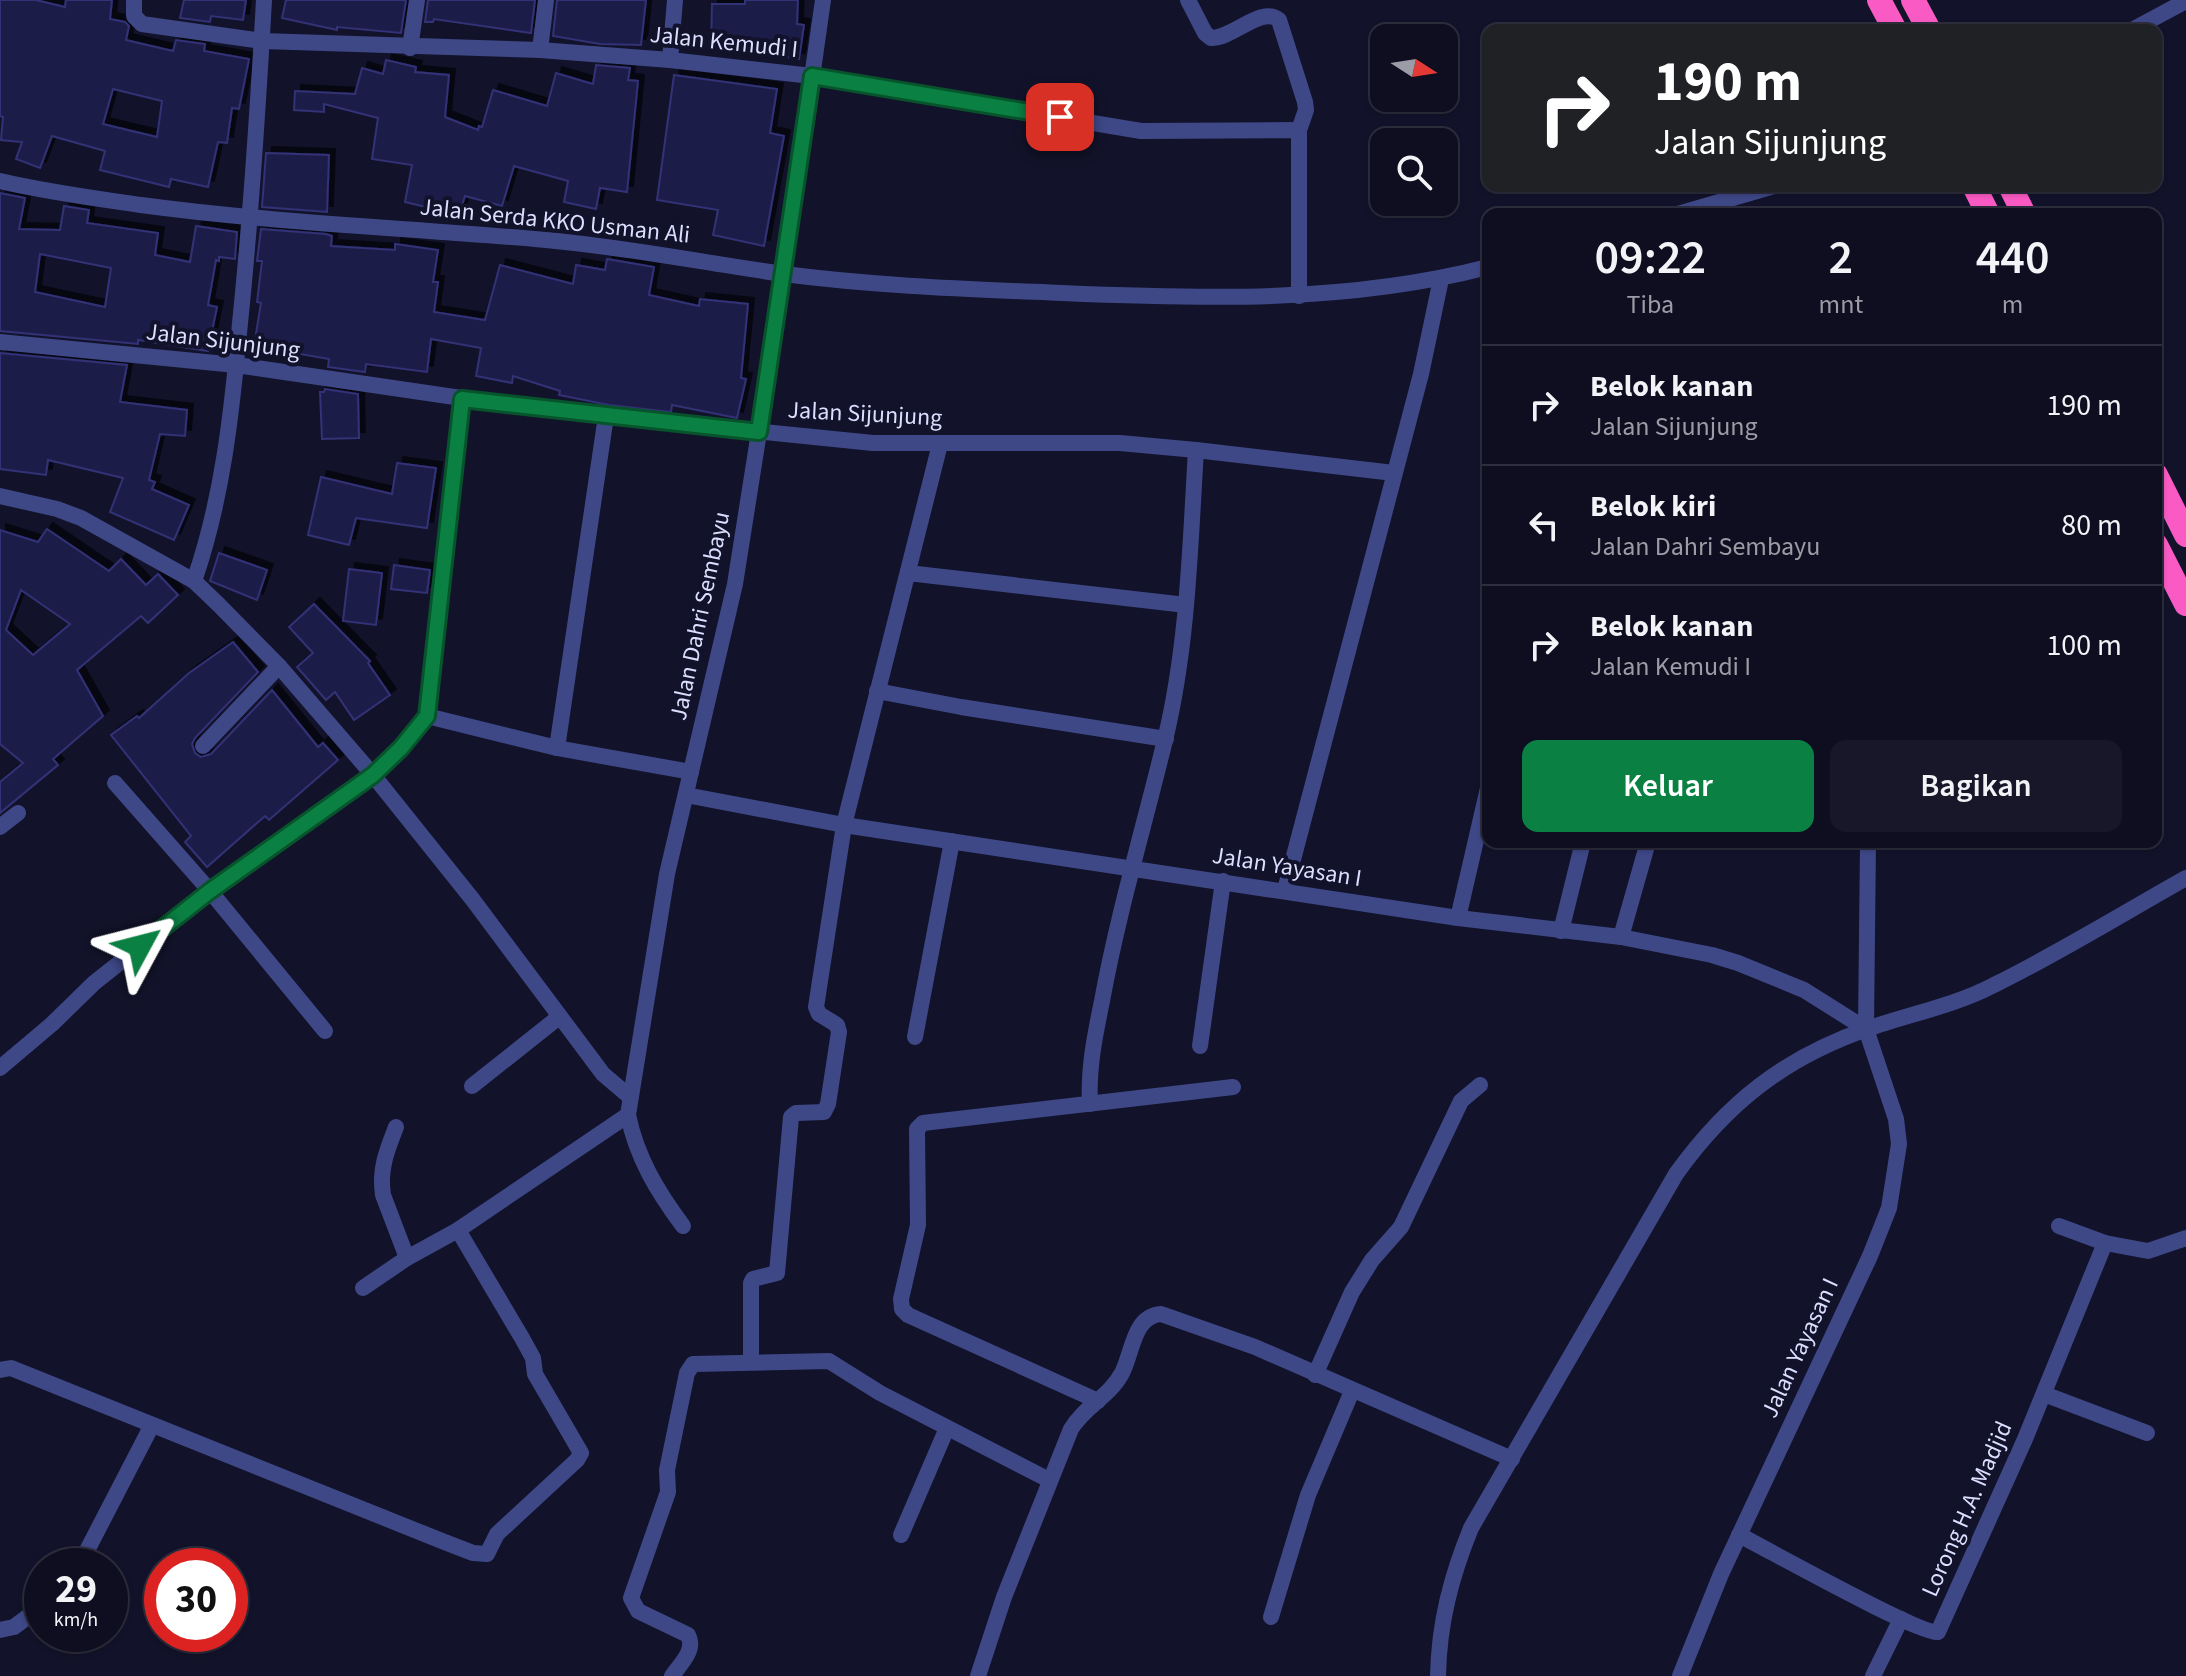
<!DOCTYPE html>
<html lang="id">
<style>
:root{--surface:#0e0e20;--page:#171729;--text:#f1f3f6;--muted:#9b9ca5;--line:#2e2e3e;--accent:#0b8043}
body{margin:0;font-family:"Source Sans 3",sans-serif;background:var(--page);color:var(--text);height:100vh;display:flex;flex-direction:column;font-size:30px;white-space:nowrap}
*{box-sizing:border-box;margin:0}
p{font-size:26px;color:var(--muted)}
.icon{flex:none;width:44px;height:44px;fill:none;stroke:currentColor;stroke-width:2;stroke-linecap:round;stroke-linejoin:round}
.map{position:relative;flex:1;overflow:hidden}
.drawer{position:absolute;left:1482px;top:208px;width:680px;height:640px;display:flex;flex-direction:column;background:var(--surface);border-radius:16px;box-shadow:0 2px 6px #0004,0 0 0 2px var(--line)}
.drawer>*{flex:none}
.hud{position:absolute;left:1482px;top:24px;width:680px;height:168px;border-radius:16px;box-shadow:0 2px 6px #0004,0 0 0 2px var(--line);background:#202124;color:#fff;overflow:hidden}
.needle{width:52px;rotate:102deg}
.buttons{position:absolute;left:1370px;top:24px;display:grid;gap:16px}
.buttons a{display:grid;place-items:center;width:88px;height:88px;border-radius:16px;background:var(--surface);box-shadow:0 2px 6px #0004,0 0 0 2px var(--line);font-size:40px}
.speed{position:absolute;left:24px;top:1548px;display:flex;gap:16px;font-size:40px;font-weight:700;text-align:center}
.speed>*{display:grid;place-content:center;width:104px;height:104px;border-radius:50%;background:var(--surface);box-shadow:0 2px 6px #0004,0 0 0 2px var(--line);line-height:1}
.speed small{font-size:20px;font-weight:400}
.speed .limit{border:12px solid #d22;background:#fff;color:#111}
.pin{position:absolute;display:grid;place-items:center;width:68px;height:68px;color:#fff;margin:-34px;border-radius:16px;box-shadow:0 4px 12px #0006}
.me{position:absolute;width:88px;margin:-44px;rotate:52deg;stroke-linejoin:round;filter:drop-shadow(0 0 6px #0008)}
.turn{display:flex;align-items:center;gap:28px;height:168px;padding:0 40px;font-size:36px}
.turn .icon{width:104px;height:104px;stroke-width:2.5}
.turn b{display:block;font-size:56px;line-height:68px}
.eta{display:flex;justify-content:space-evenly;align-items:center;height:136px;text-align:center}
.eta b{font-size:48px;font-weight:600;line-height:56px}
.cta{display:flex;gap:16px;margin-top:auto;padding:16px 40px}
.cta a{flex:1;height:92px;border-radius:16px;background:var(--accent);color:#fff;font-size:32px;font-weight:600;line-height:92px;text-align:center}
.cta a+a{background:var(--page);color:var(--text)}
ul{padding:0;list-style:none}
li{display:flex;align-items:center;gap:24px;height:120px;padding:0 40px;border-top:2px solid var(--line)}
li div{flex:1}
li b{display:block;font-size:30px}
li em{font-style:normal}
.map>svg:first-child{display:block}
.building{fill:#1f1e4a;stroke:#323176;stroke-width:2;fill-rule:evenodd;filter:url(#shadow)}
.lines{fill:none;stroke-linecap:round;stroke-linejoin:round}
.street{stroke:#3e4887;stroke-width:16}
.highway{stroke:#fa5ac3;stroke-width:24}
.route-casing{stroke:#07532c;stroke-width:20}
.route{stroke:#0b8043;stroke-width:14}
.labels{text-anchor:middle;dominant-baseline:central;stroke-width:8;stroke-linejoin:round;paint-order:stroke}
.street-label{font-size:24px;fill:#dbdefe;stroke:#12122a}
</style>
<div class="map">
<svg width="2186" height="1676" viewBox="0 0 2186 1676">
<defs>
<filter id="shadow"><feDropShadow dx="6" dy="-6" stdDeviation="0" flood-color="#0009"/></filter>
</defs>
<rect width="100%" height="100%" fill="#12122a"/>
<!-- building -->
<g class="building">
<path d="M 0,0 L 36,0 L 65,7 L 66,0 L 112,0 L 110,19 L 125,22 L 129,26 L 126,40 L 173,51 L 176,40 L 205,44 L 204,51 L 249,59 L 239,109 L 232,108 L 227,143 L 218,142 L 208,187 L 171,179 L 169,187 L 100,170 L 105,151 L 52,136 L 40,168 L 16,159 L 22,142 L 1,140 L 3,117 L 0,116 ZM 113,89 L 162,101 L 157,137 L 103,124 Z"/>
<path d="M 184,0 L 246,0 L 243,20 L 211,16 L 210,22 L 180,18 Z"/>
<path d="M 286,0 L 406,0 L 401,33 L 337,27 L 337,30 L 282,18 Z"/>
<path d="M 428,0 L 535,0 L 531,33 L 434,19 L 433,22 L 425,22 Z"/>
<path d="M 557,0 L 646,0 L 641,45 L 600,44 L 553,36 Z"/>
<path d="M 745,0 L 798,0 L 797,24 L 804,25 L 799,59 L 768,54 L 768,48 L 711,48 L 712,4 L 745,4 Z"/>
<path d="M 386,60 L 416,67 L 415,72 L 449,75 L 445,117 L 478,130 L 479,126 L 482,127 L 493,90 L 547,106 L 556,73 L 593,84 L 596,65 L 630,68 L 628,80 L 638,81 L 627,192 L 600,188 L 596,209 L 564,202 L 568,181 L 514,166 L 502,206 L 465,196 L 459,215 L 405,202 L 412,165 L 372,159 L 378,118 L 324,104 L 324,112 L 294,110 L 295,91 L 355,94 L 362,68 L 383,74 Z"/>
<path d="M 674,75 L 777,89 L 770,133 L 784,136 L 764,246 L 713,235 L 718,210 L 657,200 Z"/>
<path d="M 266,153 L 329,155 L 327,212 L 262,207 Z"/>
<path d="M 0,193 L 25,198 L 19,229 L 60,230 L 64,206 L 89,210 L 87,223 L 158,233 L 155,255 L 190,262 L 196,226 L 237,232 L 235,259 L 219,257 L 219,261 L 216,260 L 208,305 L 217,307 L 208,351 L 138,340 L 138,344 L 0,331 ZM 40,254 L 111,268 L 105,307 L 35,292 Z"/>
<path d="M 261,229 L 326,234 L 332,236 L 331,246 L 395,250 L 395,244 L 438,250 L 433,282 L 438,282 L 434,312 L 485,320 L 500,265 L 573,284 L 576,265 L 605,270 L 607,259 L 654,267 L 649,295 L 699,306 L 700,299 L 748,304 L 741,378 L 746,379 L 737,418 L 672,405 L 671,412 L 609,405 L 559,395 L 560,391 L 513,376 L 512,383 L 476,376 L 481,348 L 431,339 L 427,372 L 366,364 L 365,372 L 328,367 L 329,359 L 254,346 L 261,303 L 257,302 L 262,261 L 257,261 Z"/>
<path d="M 0,353 L 127,365 L 120,402 L 187,410 L 185,436 L 160,434 L 149,480 L 155,482 L 152,489 L 189,505 L 174,540 L 110,512 L 123,478 L 48,460 L 46,475 L 0,469 Z"/>
<path d="M 325,389 L 358,394 L 359,438 L 322,439 L 320,392 L 324,392 Z"/>
<path d="M 397,463 L 436,468 L 427,528 L 356,518 L 349,545 L 308,535 L 321,477 L 392,494 Z"/>
<path d="M 47,529 L 109,571 L 121,559 L 146,585 L 158,574 L 178,595 L 148,623 L 141,616 L 77,670 L 103,716 L 53,759 L 58,765 L 0,813 L 0,782 L 23,763 L 0,744 L 0,530 L 38,542 ZM 21,590 L 70,624 L 33,655 L 6,630 Z"/>
<path d="M 219,553 L 267,570 L 257,600 L 210,581 Z"/>
<path d="M 394,565 L 430,570 L 427,593 L 391,589 Z"/>
<path d="M 349,569 L 382,573 L 376,625 L 343,621 Z"/>
<path d="M 314,604 L 370,661 L 368,663 L 390,695 L 354,720 L 335,692 L 326,700 L 297,667 L 313,653 L 289,627 Z"/>
<path d="M 233,642 L 258,672 L 195,738 L 192,744 L 195,753 L 201,757 L 211,754 L 272,690 L 318,747 L 323,743 L 338,760 L 269,820 L 265,816 L 207,867 L 185,842 L 191,836 L 111,735 L 137,716 L 139,718 L 189,673 Z"/>
</g>
<g class="lines">
<!-- street -->
<g class="street">
<path d="M 134,0 L 134,16 L 142,24 L 262,41 L 540,50 L 670,60 L 812,76 L 1141,131 L 1299,130 L 1299,296"/>
<path d="M 1188,0 L 1205,33 L 1211,38 C 1232,39 1262,5 1279,20 L 1305,102 L 1306,110 L 1299,130"/>
<path d="M 2132,30 L 2186,1"/>
<path d="M 410,48 L 417,0"/>
<path d="M 540,50 L 546,0"/>
<path d="M 670,60 L 675,0"/>
<path d="M 0,181 C 47,192 93,198 141,205 C 275,223 410,228 546,240 C 626,247 704,263 784,274 C 876,286 969,289 1062,293 C 1205,299 1348,303 1488,267"/>
<path d="M 1678,214 L 1774,186"/>
<path d="M 0,342 L 236,365 L 537,409 L 873,443 L 1120,443 L 1196,450 L 1394,473"/>
<path d="M 462,399 L 427,716 L 557,748 L 691,772"/>
<path d="M 0,496 L 57,509 L 81,518 L 194,581 L 219,605 L 279,666 L 373,775 L 473,900 L 603,1074 L 630,1097"/>
<path d="M 908,573 L 1186,605"/>
<path d="M 194,581 C 223,498 232,410 240,323 C 251,216 258,108 264,0"/>
<path d="M 877,691 L 961,707 L 1166,739"/>
<path d="M 203,746 L 279,666"/>
<path d="M 557,748 L 606,416"/>
<path d="M 115,783 L 210,891 L 325,1031"/>
<path d="M 686,795 L 844,825 L 1458,918 L 1621,937 L 1712,955 L 1738,963 L 1804,990 L 1866,1029 L 1896,1119 L 1899,1144 L 1889,1208 L 1870,1256 L 1721,1574 L 1680,1676"/>
<path d="M 0,827 L 18,813"/>
<path d="M 1285,890 L 1421,374 L 1441,279"/>
<path d="M 1458,918 L 1488,788"/>
<path d="M 1561,931 L 1583,842"/>
<path d="M 1621,937 L 1648,842"/>
<path d="M 1866,1029 L 1868,842"/>
<path d="M 915,1037 L 952,841"/>
<path d="M 1200,1046 L 1223,881"/>
<path d="M 0,1068 L 52,1024 L 94,983 L 210,891 L 373,775 L 401,748 L 427,716"/>
<path d="M 472,1086 L 559,1017"/>
<path d="M 1090,1104 C 1088,1068 1095,1035 1102,1001 C 1118,913 1144,827 1165,740 C 1188,645 1190,547 1196,450"/>
<path d="M 396,1127 C 387,1150 379,1169 383,1195 L 407,1258"/>
<path d="M 683,1226 C 657,1191 637,1158 628,1115 L 667,874 L 735,584 L 784,274 L 823,0"/>
<path d="M 2105,1243 L 2148,1251 L 2186,1238"/>
<path d="M 363,1288 L 407,1258 L 458,1230 L 628,1115"/>
<path d="M 751,1362 L 751,1283 L 753,1279 L 777,1273 L 791,1117 L 796,1113 L 824,1112 L 828,1104 L 839,1032 L 837,1025 L 819,1014 L 816,1007 L 844,825 L 940,444"/>
<path d="M 0,1370 L 11,1368 L 442,1541 L 473,1553 L 487,1554 L 497,1534 L 577,1460 L 581,1453 L 535,1374 L 533,1358 L 522,1338 L 458,1230"/>
<path d="M 1315,1375 L 1352,1292 L 1372,1260 L 1401,1227 L 1461,1101 L 1480,1085"/>
<path d="M 2044,1394 L 2147,1433"/>
<path d="M 1098,1401 L 908,1315 L 902,1309 L 901,1299 L 918,1225 L 917,1129 L 923,1123 L 1233,1087"/>
<path d="M 901,1535 L 947,1428"/>
<path d="M 1739,1535 C 1767,1549 1920,1635 1938,1632 L 2025,1439 L 2105,1243 L 2059,1226"/>
<path d="M 79,1566 L 152,1425"/>
<path d="M 1271,1617 L 1308,1495 L 1352,1391"/>
<path d="M 0,1630 L 14,1627 L 42,1606"/>
<path d="M 672,1676 C 681,1663 696,1650 688,1635 L 638,1611 L 631,1598 L 668,1492 L 667,1470 L 687,1373 L 693,1364 L 829,1361 L 880,1393 L 1049,1480"/>
<path d="M 978,1676 L 1004,1597 L 1071,1429 C 1084,1407 1110,1396 1122,1373 C 1133,1352 1133,1316 1161,1314 L 1255,1347 L 1512,1459"/>
<path d="M 1438,1676 C 1439,1623 1451,1577 1471,1528 L 1676,1174 C 1727,1103 1784,1058 1867,1029 C 1909,1014 1954,1006 1994,985 C 2059,953 2122,914 2186,878"/>
<path d="M 1873,1676 L 1901,1619"/>
</g>
<!-- highway -->
<g class="highway">
<path d="M 1879,0 L 1895,30"/>
<path d="M 1913,0 L 1929,30"/>
<path d="M 1974,186 L 1988,214"/>
<path d="M 2010,186 L 2024,214"/>
<path d="M 2156,475 L 2186,535"/>
<path d="M 2156,545 L 2186,604"/>
</g>
</g>
<g class="lines">
<!-- route casing -->
<g class="route-casing">
<path id="route" d="M 140,946 L 210,891 L 373,775 L 401,748 L 427,716 L 462,399 L 759,432 L 812,76 L 1060,117"/>
</g>
<!-- route -->
<use href="#route" class="route"/>
</g>
<g class="labels">
<!-- street labels -->
<g class="street-label">
<text transform="translate(724 42) rotate(6)">Jalan Kemudi I</text>
<text transform="translate(555 221) rotate(6)">Jalan Serda KKO Usman Ali</text>
<text transform="translate(223 341) rotate(7)">Jalan Sijunjung</text>
<text transform="translate(865 414) rotate(3)">Jalan Sijunjung</text>
<text transform="translate(700 616) rotate(-78)">Jalan Dahri Sembayu</text>
<text transform="translate(1287 867) rotate(9)">Jalan Yayasan I</text>
<text transform="translate(1800 1348) rotate(-65)">Jalan Yayasan I</text>
<text transform="translate(1967 1509) rotate(-66)">Lorong H.A. Madjid</text>
</g>
</g>
</svg>
<div class="buttons">
<a><svg class="needle" viewBox="-14 -14 28 28"><path d="M0-13l5 13h-10z" fill="#e53935"/><path d="M0 13l5-13h-10z" fill="#9b9ca5"/></svg></a>
<a><svg class="icon" aria-label="search" viewBox="0 0 24 24"><circle cx="10" cy="10" r="6"/><path d="M15 15l6 6"/></svg></a>
</div>
<div class="speed"><div>29<small>km/h</small></div><div class="limit">30</div></div>
<div class="pin" style="left:1060px;top:117px;background:#d93025"><svg class="icon" aria-label="arrive" viewBox="0 0 24 24"><path d="M6 21V4h12l-3 4 3 4H6"/></svg></div>
<svg class="me" style="left:140px;top:946px" viewBox="-20 -20 40 40"><path d="M0-17L14 15 0 8-14 15z" fill="#0b8043" stroke="#fff" stroke-width="4"/></svg>
<div class="hud">
<div class="turn"><svg class="icon" aria-label="right" viewBox="0 0 24 24"><path d="M7 20v-9h11M14 6l5 5-5 5"/></svg><div><b>190 m</b>Jalan Sijunjung</div></div>
</div>
<section class="drawer">
<div class="eta">
<div><b>09:22</b><p>Tiba</p></div>
<div><b>2</b><p>mnt</p></div>
<div><b>440</b><p>m</p></div>
</div>
<ul>
<li><svg class="icon" aria-label="right" viewBox="0 0 24 24"><path d="M7 20v-9h11M14 6l5 5-5 5"/></svg><div><b>Belok kanan</b><p>Jalan Sijunjung</p></div><em>190 m</em></li>
<li><svg class="icon" aria-label="left" viewBox="0 0 24 24"><path d="M17 20v-9H6M10 6l-5 5 5 5"/></svg><div><b>Belok kiri</b><p>Jalan Dahri Sembayu</p></div><em>80 m</em></li>
<li><svg class="icon" aria-label="right" viewBox="0 0 24 24"><path d="M7 20v-9h11M14 6l5 5-5 5"/></svg><div><b>Belok kanan</b><p>Jalan Kemudi I</p></div><em>100 m</em></li>
</ul>
<div class="cta"><a>Keluar</a><a>Bagikan</a></div>
</section>
</div>
